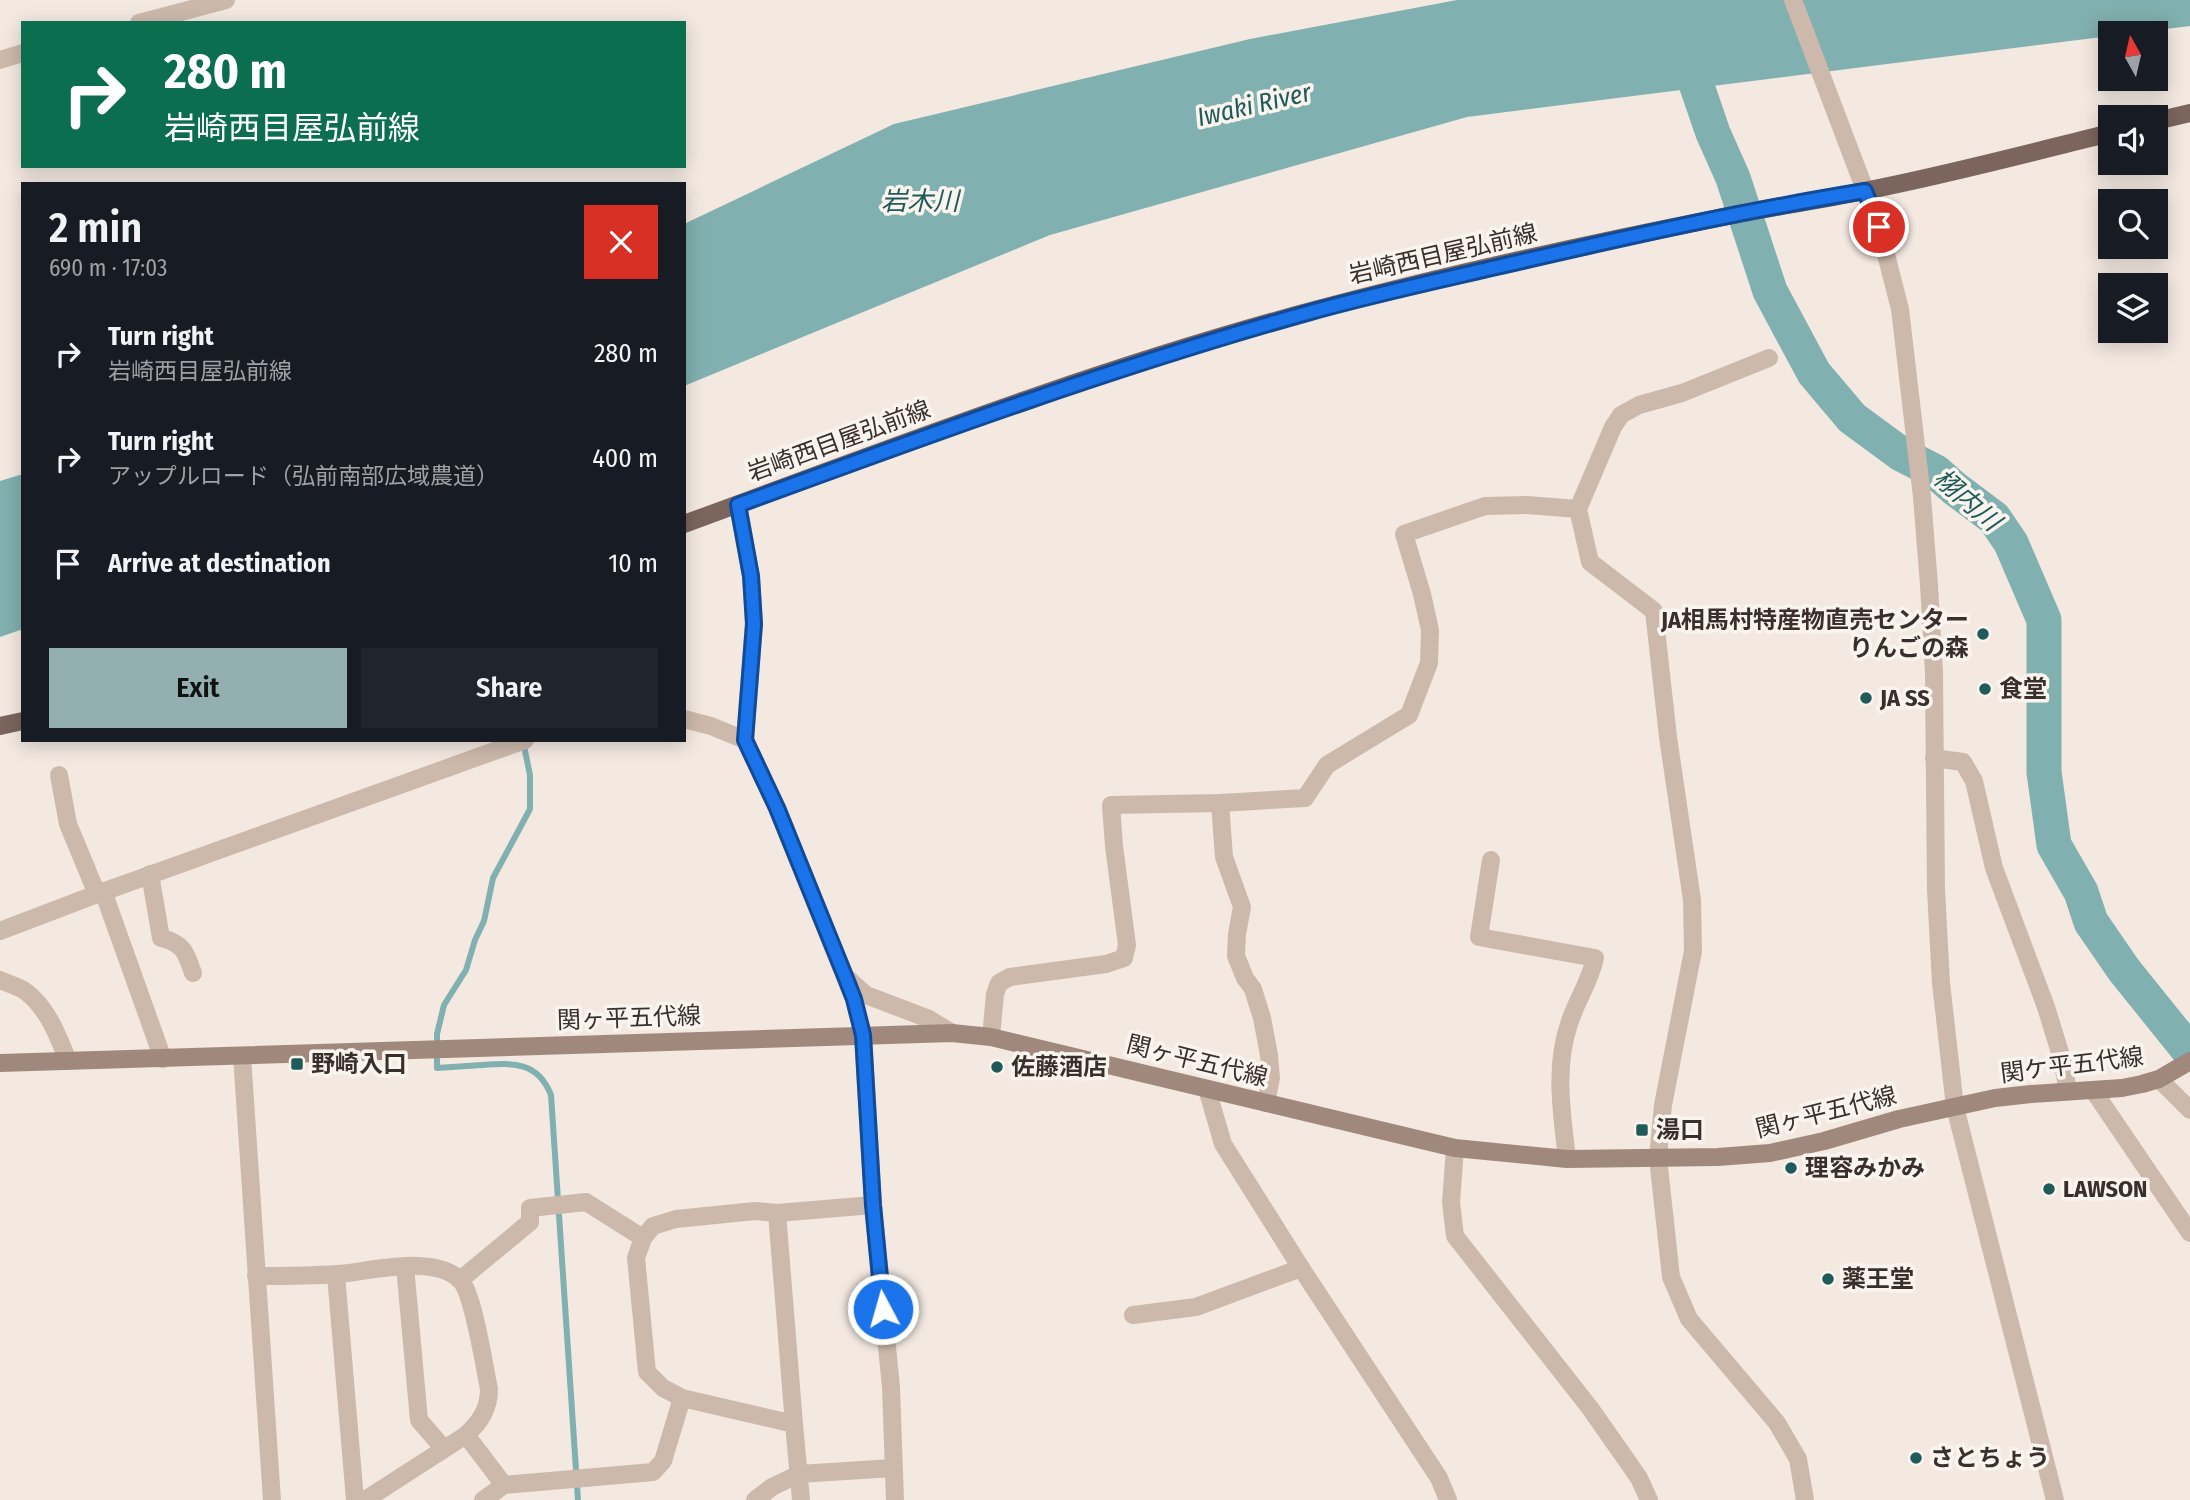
<!DOCTYPE html>
<meta charset="utf-8">
<style>
:root{--surface:#171b24;--page:#20242c;--text:#f1f3f6;--muted:#9ea1a6;--accent:#93afb0}
body{margin:0;font-family:"Fira Sans Condensed","Noto Sans JP",sans-serif;background:var(--page);color:var(--text);height:100vh;display:flex;flex-direction:column;font-size:26px;white-space:nowrap}
*{box-sizing:border-box;margin:0}
p{font-size:23px;color:var(--muted)}
.icon{flex:none;width:38px;height:38px;fill:none;stroke:currentColor;stroke-width:2;stroke-linecap:round;stroke-linejoin:round}
.map{position:relative;flex:1;overflow:hidden}
.panel{position:absolute;left:21px;top:182px;width:665px;height:560px;display:flex;flex-direction:column;background:var(--surface);border-radius:0px;box-shadow:0 4px 18px #0003}
.panel>*{flex:none}
.hud{position:absolute;left:21px;top:21px;width:665px;height:147px;border-radius:0px;box-shadow:0 4px 18px #0003;background:#0b6e4f;color:#fff;overflow:hidden}
.needle{width:46px;rotate:352deg}
.buttons{position:absolute;left:2098px;top:21px;display:grid;gap:14px}
.buttons a{display:grid;place-items:center;width:70px;height:70px;border-radius:0px;background:var(--surface);box-shadow:0 4px 18px #0003;font-size:35px}
.pin{position:absolute;display:grid;place-items:center;width:60px;height:60px;color:#fff;margin:-30px;border:4px solid #fff;border-radius:50%;box-shadow:0 2px 7px #0007}
.me{position:absolute;width:77px;margin:-38px;rotate:354deg;stroke-linejoin:round;filter:drop-shadow(0 0 5px #0008)}
.turn{display:flex;align-items:center;gap:24px;height:147px;padding:0 28px;font-size:32px}
.turn .icon{width:91px;height:91px;stroke-width:2.5}
.turn b{display:block;font-size:49px;line-height:60px}
.round{display:grid;place-items:center;flex:none;width:74px;height:74px;border-radius:0px;background:var(--page)}
.summary{display:flex;align-items:center;justify-content:space-between;height:119px;padding:0 28px}
h1{font-size:42px;font-weight:600;line-height:52px}
.action{display:flex;gap:14px;margin-top:auto;padding:14px 28px}
.action a{flex:1;height:80px;border-radius:0px;background:var(--accent);color:#111;font-size:28px;font-weight:600;line-height:80px;text-align:center}
.action a+a{background:var(--page);color:var(--text)}
ul{padding:0;list-style:none}
li{display:flex;align-items:center;gap:21px;height:105px;padding:0 28px}
li div{flex:1}
li b{display:block;font-size:26px}
li em{font-style:normal}
.map>svg:first-child{display:block}
.water{fill:#80b0af}
.lines{fill:none;stroke-linecap:round;stroke-linejoin:round}
.stream{stroke:#80b0af;stroke-width:6}
.river{stroke:#80b0af;stroke-width:35}
.minor{stroke:#ccb9ac;stroke-width:18}
.tertiary{stroke:#ccb9ac;stroke-width:18}
.secondary{stroke:#a0887d;stroke-width:18}
.primary{stroke:#7b655c;stroke-width:18}
.route-casing{stroke:#114b97;stroke-width:18}
.route{stroke:#1a73e8;stroke-width:12}
.poi-dot{fill:#205b5b;stroke:#faf4ee;stroke-width:2.5}
.labels{text-anchor:middle;dominant-baseline:central;stroke-width:7;stroke-linejoin:round;paint-order:stroke}
.street-label{font-size:24px;fill:#3a2f2b;stroke:#faf4ee}
.poi-label{font-size:24px;font-weight:bold;fill:#3a2f2b;stroke:#faf4ee;text-anchor:start}
.water-label{font-size:26px;font-style:italic;fill:#205b5b;stroke:#faf4ee}
</style>
<div class="map">
<svg width="2190" height="1500" viewBox="0 0 2190 1500">
<rect width="100%" height="100%" fill="#f3e9e1"/>
<!-- water -->
<g class="water">
<path d="M 1457,0 L 2190,0 L 2190,26 L 2133,33 L 2110,33 L 2110,36 L 1467,117 L 1050,235 L 684,386 L 684,224 L 894,124 L 1250,39 Z"/>
<path d="M 23,474 L 23,629 L 0,637 L 0,481 Z"/>
</g>
<g class="lines">
<!-- stream -->
<path class="stream" d="M 523,741 L 530,775 L 530,809 L 493,878 L 484,921 L 475,940 L 466,970 L 444,1005 L 437,1034 L 437,1068 C 452,1067 467,1066 482,1065 C 512,1063 538,1061 551,1095 L 578,1500"/>
<!-- river -->
<path class="river" d="M 1696,45 L 1690,66 L 1713,133 L 1733,178 L 1770,291 L 1814,373 L 1852,418 L 1901,454 L 1936,472 L 1954,488 L 1994,518 L 2011,543 L 2044,620 L 2044,772 L 2054,845 L 2081,892 L 2091,922 L 2124,970 L 2190,1052"/>
<!-- minor -->
<g class="minor">
<path d="M 139,23 L 226,0"/>
<path d="M 0,60 L 23,53"/>
<path d="M 1769,358 L 1682,393 L 1639,405 L 1621,415 L 1613,427 L 1578,509 L 1590,562 L 1654,611 L 1668,737 L 1692,900 L 1693,951 L 1663,1105 L 1658,1158 L 1671,1277 L 1689,1319 L 1777,1423 L 1798,1459 L 1805,1500"/>
<path d="M 738,505 L 751,576 L 754,623 L 745,740"/>
<path d="M 684,719 L 711,726 L 745,740 L 777,808 L 845,977 L 854,999 L 863,1035 L 873,1205 L 891,1387 L 895,1500"/>
<path d="M 1934,758 L 1963,762 L 1974,781 L 1994,868 L 2046,1007 L 2062,1059 L 2068,1091"/>
<path d="M 59,775 L 68,824 L 97,894"/>
<path d="M 1220,803 L 1224,857 L 1242,907 L 1237,934 L 1236,956 L 1245,978 L 1253,989 L 1262,1018 L 1269,1055 L 1271,1078 L 1266,1103"/>
<path d="M 1491,860 L 1479,937 L 1595,958 C 1590,982 1576,1001 1569,1024 C 1554,1068 1562,1114 1567,1159"/>
<path d="M 150,874 L 161,938 C 183,943 186,952 193,973"/>
<path d="M 103,891 L 163,1059"/>
<path d="M 0,931 L 97,894 L 525,740"/>
<path d="M 848,979 L 866,995 L 929,1019 L 952,1033"/>
<path d="M 0,980 C 8,984 18,986 25,991 C 48,1008 58,1036 68,1061"/>
<path d="M 991,1037 L 995,994 L 999,983 L 1010,977 L 1106,964 L 1124,958 L 1127,945 L 1114,846 L 1111,805 L 1220,803 L 1305,798 L 1327,765 L 1409,715 L 1429,663 L 1430,630 L 1422,594 L 1404,534 L 1485,506 L 1527,505 L 1578,509"/>
<path d="M 242,1056 L 272,1500"/>
<path d="M 2159,1079 L 2190,1110"/>
<path d="M 1207,1089 L 1223,1144 L 1301,1268 L 1439,1478 L 1448,1500"/>
<path d="M 2093,1090 L 2190,1233"/>
<path d="M 1455,1148 L 1451,1202 L 1455,1236 L 1590,1408 L 1639,1478 L 1649,1500"/>
<path d="M 777,1213 L 794,1424"/>
<path d="M 405,1266 L 419,1420 L 444,1449"/>
<path d="M 336,1275 L 355,1500"/>
<path d="M 256,1276 C 283,1276 310,1276 337,1274 C 369,1272 436,1253 461,1281 C 474,1296 484,1366 489,1389 C 489,1409 480,1422 466,1435 L 365,1500"/>
<path d="M 460,1280 L 530,1222 L 530,1208 L 586,1202 L 643,1238"/>
<path d="M 1133,1315 L 1196,1307 L 1301,1268"/>
<path d="M 466,1435 L 504,1485"/>
<path d="M 483,1500 L 504,1485 L 653,1472 L 663,1461 L 682,1398"/>
<path d="M 755,1500 L 772,1487 L 799,1474 L 893,1468"/>
<path d="M 801,1500 L 794,1424 L 682,1398 L 663,1388 L 647,1372 L 636,1258 L 643,1238 L 653,1226 L 676,1219 L 755,1211 L 777,1213 L 873,1205"/>
</g>
<!-- tertiary -->
<path class="tertiary" d="M 1793,0 L 1879,227 L 1900,309 L 1922,497 L 1929,585 L 1934,673 L 1936,890 L 1941,983 L 1955,1107 L 2055,1500"/>
<!-- secondary -->
<path class="secondary" d="M 0,1063 L 952,1033 L 991,1037 L 1455,1148 L 1567,1159 L 1718,1157 L 1770,1153 L 1824,1141 L 1899,1119 L 1995,1098 L 2031,1094 L 2122,1088 L 2142,1084 L 2159,1079 L 2190,1061"/>
<!-- primary -->
<g class="primary">
<path d="M 2156,121 L 2190,113"/>
<path d="M 684,524 C 891,448 1098,368 1311,311 C 1445,275 1582,245 1718,218 C 1766,208 1816,201 1864,191 C 1947,175 2029,153 2110,133"/>
<path d="M 0,726 L 23,721"/>
</g>
</g>
<g class="lines">
<!-- route casing -->
<g class="route-casing">
<path id="route" d="M 883,1309 L 873,1205 L 863,1035 L 854,999 L 845,976 L 777,808 L 745,740 L 754,624 L 751,576 L 738,505 C 926,436 1114,367 1307,313 C 1371,295 1436,281 1501,266 C 1622,238 1742,211 1865,191 L 1879,227"/>
</g>
<!-- route -->
<use href="#route" class="route"/>
</g>
<!-- markers -->
<g class="poi-dot">
<circle cx="1983" cy="634" r="7"/>
<circle cx="1985" cy="689" r="7"/>
<circle cx="1866" cy="698" r="7"/>
<rect x="290" y="1057" width="14" height="14" rx="3.5"/>
<circle cx="997" cy="1067" r="7"/>
<rect x="1635" y="1123" width="14" height="14" rx="3.5"/>
<circle cx="1791" cy="1168" r="7"/>
<circle cx="2049" cy="1189" r="7"/>
<circle cx="1828" cy="1279" r="7"/>
<circle cx="1916" cy="1458" r="7"/>
</g>
<g class="labels">
<!-- street labels -->
<g class="street-label">
<text transform="translate(1443 254) rotate(-13)">岩崎西目屋弘前線</text>
<text transform="translate(839 441) rotate(-20)">岩崎西目屋弘前線</text>
<text transform="translate(629 1018) rotate(-2)">関ヶ平五代線</text>
<text transform="translate(1197 1061) rotate(14)">関ヶ平五代線</text>
<text transform="translate(2072 1065) rotate(-7)">関ケ平五代線</text>
<text transform="translate(1826 1112) rotate(-14)">関ヶ平五代線</text>
</g>
<!-- poi labels -->
<g class="poi-label">
<text x="1969" y="620" text-anchor="end">JA相馬村特産物直売センター<tspan x="1969" dy="28">りんごの森</tspan></text>
<text x="1999" y="689">食堂</text>
<text x="1880" y="698">JA SS</text>
<text x="311" y="1064">野崎入口</text>
<text x="1011" y="1067">佐藤酒店</text>
<text x="1656" y="1130">湯口</text>
<text x="1805" y="1168">理容みかみ</text>
<text x="2063" y="1189">LAWSON</text>
<text x="1842" y="1279">薬王堂</text>
<text x="1930" y="1458">さとちょう</text>
</g>
<!-- water labels -->
<g class="water-label">
<text transform="translate(1254 105) rotate(-13)">Iwaki River</text>
<text x="920" y="201">岩木川</text>
<text transform="translate(1967 500) rotate(41)">栩内川</text>
</g>
</g>
</svg>
<div class="buttons">
<a><svg class="needle" viewBox="-14 -14 28 28"><path d="M0-13l5 13h-10z" fill="#e53935"/><path d="M0 13l5-13h-10z" fill="#9ea1a6"/></svg></a>
<a><svg class="icon" aria-label="sound" viewBox="0 0 24 24"><path d="M4 9h4l5-4v14l-5-4H4zM17 9q2 3 0 6"/></svg></a>
<a><svg class="icon" aria-label="search" viewBox="0 0 24 24"><circle cx="10" cy="10" r="6"/><path d="M15 15l6 6"/></svg></a>
<a><svg class="icon" aria-label="layers" viewBox="0 0 24 24"><path d="M12 4l9 5-9 5-9-5zM3 14l9 5 9-5"/></svg></a>
</div>
<div class="pin" style="left:1879px;top:227px;background:#d93025"><svg class="icon" aria-label="arrive" viewBox="0 0 24 24"><path d="M6 21V4h12l-3 4 3 4H6"/></svg></div>
<svg class="me" style="left:883px;top:1309px" viewBox="-20 -20 40 40"><circle r="17" fill="#1a73e8" stroke="#fff" stroke-width="3"/><path d="M0-11L8 9 0 5-8 9z" fill="#fff"/></svg>
<div class="hud">
<div class="turn"><svg class="icon" aria-label="right" viewBox="0 0 24 24"><path d="M7 20v-9h11M14 6l5 5-5 5"/></svg><div><b>280 m</b>岩崎西目屋弘前線</div></div>
</div>
<section class="panel">
<div class="summary"><div><h1>2 min</h1><p>690 m · 17:03</p></div><a class="round" style="background:#d93025;color:#fff"><svg class="icon" aria-label="close" viewBox="0 0 24 24"><path d="M6 6l12 12M18 6L6 18"/></svg></a></div>
<ul>
<li><svg class="icon" aria-label="right" viewBox="0 0 24 24"><path d="M7 20v-9h11M14 6l5 5-5 5"/></svg><div><b>Turn right</b><p>岩崎西目屋弘前線</p></div><em>280 m</em></li>
<li><svg class="icon" aria-label="right" viewBox="0 0 24 24"><path d="M7 20v-9h11M14 6l5 5-5 5"/></svg><div><b>Turn right</b><p>アップルロード（弘前南部広域農道）</p></div><em>400 m</em></li>
<li><svg class="icon" aria-label="arrive" viewBox="0 0 24 24"><path d="M6 21V4h12l-3 4 3 4H6"/></svg><div><b>Arrive at destination</b></div><em>10 m</em></li>
</ul>
<div class="action"><a>Exit</a><a>Share</a></div>
</section>
</div>
